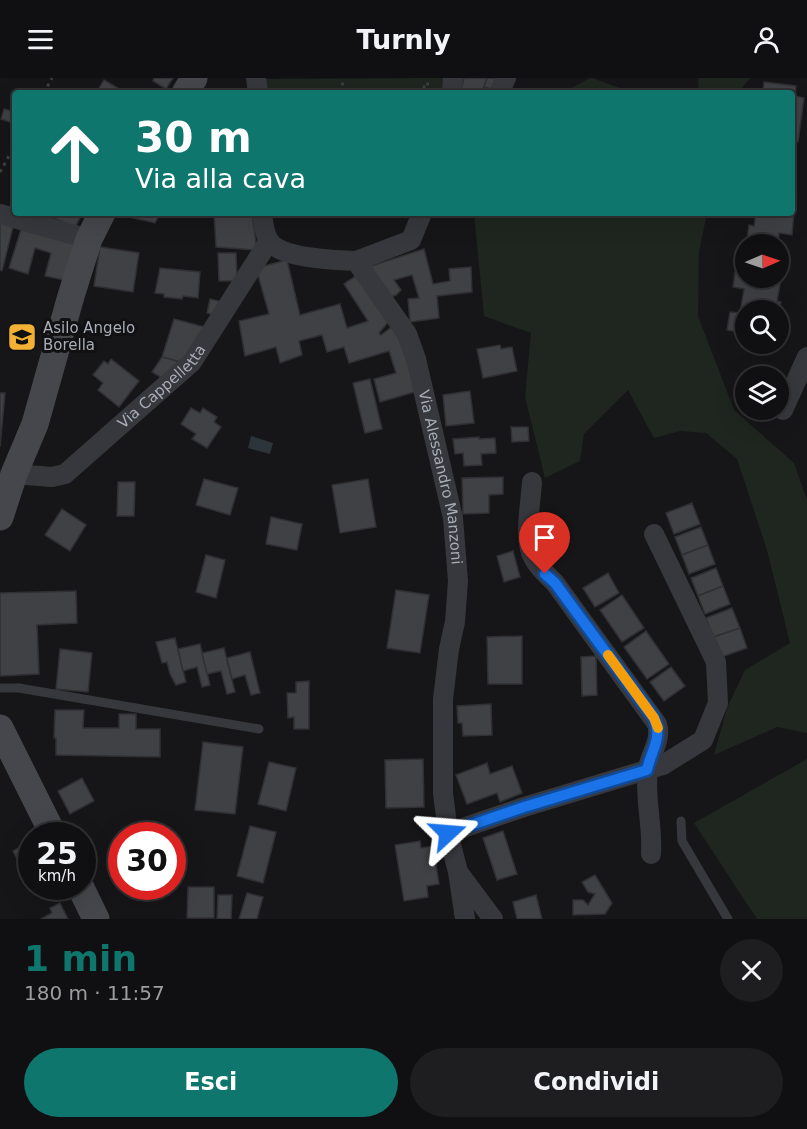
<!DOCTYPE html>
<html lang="it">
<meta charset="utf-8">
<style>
:root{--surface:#101012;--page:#1e1e20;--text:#f1f3f6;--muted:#9c9d9f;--line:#303032;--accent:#0f766e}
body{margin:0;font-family:"DejaVu Sans",sans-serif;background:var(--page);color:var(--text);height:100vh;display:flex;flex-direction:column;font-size:22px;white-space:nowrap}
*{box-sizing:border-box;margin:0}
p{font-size:20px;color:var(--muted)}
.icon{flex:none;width:33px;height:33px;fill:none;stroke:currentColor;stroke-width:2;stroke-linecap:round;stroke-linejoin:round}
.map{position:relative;height:841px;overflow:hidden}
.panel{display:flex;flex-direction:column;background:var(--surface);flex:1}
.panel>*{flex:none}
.guide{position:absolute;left:12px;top:12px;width:783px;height:126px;border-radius:6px;box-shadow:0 6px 24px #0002,0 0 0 2px var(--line);background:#0f766e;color:#fff;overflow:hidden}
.needle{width:39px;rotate:88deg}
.tools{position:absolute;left:735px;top:156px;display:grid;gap:12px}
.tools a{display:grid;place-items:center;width:54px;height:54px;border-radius:50%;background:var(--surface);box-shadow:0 6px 24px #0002,0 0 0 2px var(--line);font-size:30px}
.speed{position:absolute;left:18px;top:744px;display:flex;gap:12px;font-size:30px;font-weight:700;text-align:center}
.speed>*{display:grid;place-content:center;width:78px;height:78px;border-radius:50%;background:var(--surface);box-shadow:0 6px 24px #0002,0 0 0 2px var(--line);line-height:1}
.speed small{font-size:15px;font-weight:400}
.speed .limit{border:9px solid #d22;background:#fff;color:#111}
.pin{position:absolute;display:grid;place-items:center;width:51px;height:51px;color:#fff;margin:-62px -26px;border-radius:50% 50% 50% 0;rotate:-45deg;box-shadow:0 0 6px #0007}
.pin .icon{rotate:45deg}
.me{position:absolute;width:66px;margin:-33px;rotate:71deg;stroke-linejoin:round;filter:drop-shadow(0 0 4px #0008)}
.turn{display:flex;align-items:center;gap:21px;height:126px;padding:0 24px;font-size:27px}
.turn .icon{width:78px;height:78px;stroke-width:2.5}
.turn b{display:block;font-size:42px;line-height:51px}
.round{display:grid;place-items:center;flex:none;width:63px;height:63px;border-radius:32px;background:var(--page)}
.summary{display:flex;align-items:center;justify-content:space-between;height:102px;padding:0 24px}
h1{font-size:36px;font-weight:700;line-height:45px;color:var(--accent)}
.cta{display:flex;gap:12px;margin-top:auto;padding:12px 24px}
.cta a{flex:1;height:69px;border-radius:36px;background:var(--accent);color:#fff;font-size:24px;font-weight:700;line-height:69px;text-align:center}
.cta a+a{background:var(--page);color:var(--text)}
header{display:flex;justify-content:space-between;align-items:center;height:78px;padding:0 24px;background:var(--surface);font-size:27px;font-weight:700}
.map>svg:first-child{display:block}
.green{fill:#1e261f}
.water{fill:#2c353c}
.building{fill:#404145;stroke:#303034;stroke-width:1.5}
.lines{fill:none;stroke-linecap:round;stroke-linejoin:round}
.path{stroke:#3d3f44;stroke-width:3;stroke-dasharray:3 4.5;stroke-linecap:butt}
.lane{stroke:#37383d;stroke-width:9}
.street{stroke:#37383d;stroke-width:20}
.secondary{stroke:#45474d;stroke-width:27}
.route-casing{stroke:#114b97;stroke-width:15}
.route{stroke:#1a73e8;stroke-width:10}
.slow{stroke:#f59e0b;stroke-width:10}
.labels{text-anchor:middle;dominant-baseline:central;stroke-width:6;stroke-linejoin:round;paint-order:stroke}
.poi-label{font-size:15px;fill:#a8adb8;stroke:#111113;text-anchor:start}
.street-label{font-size:15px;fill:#a8adb8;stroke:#111113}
</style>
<header><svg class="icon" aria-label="menu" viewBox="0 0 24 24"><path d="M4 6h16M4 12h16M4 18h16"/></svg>Turnly<svg class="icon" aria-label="person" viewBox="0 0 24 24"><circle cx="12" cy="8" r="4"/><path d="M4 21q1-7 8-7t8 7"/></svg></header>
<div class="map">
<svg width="807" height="841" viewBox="0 0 807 841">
<rect width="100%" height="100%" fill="#161618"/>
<!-- green -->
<g class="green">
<path d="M 446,0 L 445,15 L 263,15 L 264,1 Z"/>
<path d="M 590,0 L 592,0 L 634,15 L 562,15 Z"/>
<path d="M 698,0 L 750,0 L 738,15 L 699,15 Z"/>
<path d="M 474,135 L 707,135 L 699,174 L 698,238 L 734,332 L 794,385 L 807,422 L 807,655 L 777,649 L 714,677 L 727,630 L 745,592 L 790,565 L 767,472 L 737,381 L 706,355 L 680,353 L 654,360 L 628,312 L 584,356 L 580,383 L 545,400 L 525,319 L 531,255 L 484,238 Z"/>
<path d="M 807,681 L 807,841 L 757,841 L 694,745 Z"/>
</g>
<!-- water -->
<path class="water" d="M 251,358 L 273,365 L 270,376 L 248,370 Z"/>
<!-- building -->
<g class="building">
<path d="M 154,0 L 173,0 L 166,11 L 153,3 Z"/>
<path d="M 464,0 L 487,0 L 482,15 L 461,13 Z"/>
<path d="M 487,0 L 501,0 L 496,12 L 484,9 Z"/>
<path d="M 104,2 L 126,15 L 96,15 Z"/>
<path d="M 764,4 L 796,8 L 795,18 L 804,20 L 798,64 L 792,63 L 792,15 L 763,15 Z"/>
<path d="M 4,31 L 15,34 L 15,46 L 1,41 Z"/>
<path d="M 792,134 L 794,134 L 792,157 L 779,155 L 778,165 L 747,161 L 749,147 L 754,148 L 756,135 Z"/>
<path d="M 44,135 L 82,135 L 75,150 Z"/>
<path d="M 125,135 L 160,135 L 155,145 L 125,138 Z"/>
<path d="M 214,135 L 252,135 L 257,172 L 216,169 Z"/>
<path d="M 0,141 L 14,145 L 2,193 L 0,192 Z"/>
<path d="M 23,145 L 77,163 L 64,202 L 45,198 L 51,175 L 35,170 L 28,196 L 9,190 Z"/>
<path d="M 100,169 L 139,175 L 133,214 L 94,208 Z"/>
<path d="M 424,171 L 433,206 L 450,203 L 449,191 L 471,189 L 472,214 L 437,218 L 439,240 L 410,244 L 408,221 L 419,220 L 412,197 L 394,202 L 401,212 L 396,217 L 387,220 L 368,189 Z"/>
<path d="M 218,175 L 236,175 L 237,203 L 219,203 Z"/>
<path d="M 287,182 L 300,237 L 340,226 L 347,250 L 368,243 L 344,206 L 360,195 L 391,241 L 379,255 L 381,257 L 394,247 L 418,313 L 380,324 L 374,301 L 396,295 L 389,273 L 349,285 L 344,269 L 327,274 L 322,257 L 299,263 L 302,277 L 280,285 L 276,269 L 245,278 L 239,243 L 269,236 L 256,190 Z"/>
<path d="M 742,186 L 746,187 L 746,200 L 781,201 L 777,223 L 781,224 L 778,239 L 778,232 L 746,232 L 746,255 L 727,252 L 730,234 L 740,235 L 744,211 L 733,209 L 736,188 L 741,189 Z"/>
<path d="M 160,190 L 200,194 L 198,220 L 183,218 L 182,221 L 164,219 L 164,216 L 155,215 Z"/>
<path d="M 210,221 L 222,224 L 218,238 L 207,235 Z"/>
<path d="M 174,241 L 208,250 L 184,285 L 162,279 Z"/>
<path d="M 500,267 L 501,271 L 512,269 L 517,293 L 483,300 L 477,271 Z"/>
<path d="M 162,279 L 184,285 L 167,303 L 152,294 Z"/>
<path d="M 111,281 L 139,303 L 119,329 L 98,312 L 103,305 L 93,297 L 104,283 L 108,286 Z"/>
<path d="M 370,301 L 382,351 L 365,355 L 353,305 Z"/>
<path d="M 470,313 L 474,345 L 446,348 L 443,317 Z"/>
<path d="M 0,315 L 5,315 L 0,369 Z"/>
<path d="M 191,330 L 200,335 L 203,330 L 217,339 L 214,344 L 221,349 L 207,370 L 192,361 L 196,356 L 181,346 Z"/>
<path d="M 511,349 L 528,349 L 529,363 L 512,364 Z"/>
<path d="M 479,359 L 479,361 L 495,360 L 496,375 L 481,376 L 482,387 L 464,388 L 463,375 L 455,376 L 453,361 Z"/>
<path d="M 503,399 L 503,416 L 489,417 L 489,435 L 463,436 L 462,400 Z"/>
<path d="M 204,401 L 238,410 L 230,437 L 196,427 Z"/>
<path d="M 368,401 L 376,449 L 340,455 L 332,407 Z"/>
<path d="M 118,404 L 135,404 L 134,438 L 117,438 Z"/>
<path d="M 692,425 L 700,446 L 674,456 L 666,435 Z"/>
<path d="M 62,431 L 86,447 L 70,473 L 45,457 Z"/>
<path d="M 271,439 L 302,446 L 297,472 L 266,466 Z"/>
<path d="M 701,449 L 708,467 L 682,477 L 675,459 Z"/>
<path d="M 708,467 L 715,486 L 689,496 L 682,477 Z"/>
<path d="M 513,473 L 520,499 L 504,504 L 497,478 Z"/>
<path d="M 206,477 L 225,482 L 216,520 L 196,514 Z"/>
<path d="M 716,490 L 723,508 L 698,518 L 691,500 Z"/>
<path d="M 608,495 L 619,515 L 595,529 L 583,510 Z"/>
<path d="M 723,508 L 730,526 L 705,536 L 698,518 Z"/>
<path d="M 396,512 L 429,517 L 420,575 L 387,570 Z"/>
<path d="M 76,513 L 77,545 L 37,547 L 39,596 L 0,598 L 0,515 Z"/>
<path d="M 622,517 L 644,550 L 622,564 L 600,532 Z"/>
<path d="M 732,530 L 740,550 L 714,559 L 706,540 Z"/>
<path d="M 740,550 L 747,570 L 721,579 L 714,559 Z"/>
<path d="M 646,553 L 669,586 L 647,601 L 624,569 Z"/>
<path d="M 522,558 L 522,606 L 488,606 L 487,559 Z"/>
<path d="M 175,560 L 186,604 L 176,607 L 170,596 L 167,584 L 162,585 L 156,564 Z"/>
<path d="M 200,566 L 210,607 L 202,609 L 197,589 L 183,593 L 178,571 Z"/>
<path d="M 224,570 L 235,614 L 227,616 L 221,593 L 207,596 L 202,575 Z"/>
<path d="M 60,571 L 92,575 L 88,614 L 56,611 Z"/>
<path d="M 250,574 L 260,615 L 251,617 L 245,597 L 232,601 L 227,580 Z"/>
<path d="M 596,578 L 597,617 L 582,618 L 581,579 Z"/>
<path d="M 671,589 L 685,608 L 664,623 L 650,604 Z"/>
<path d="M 309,603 L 309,651 L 294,651 L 294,639 L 288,640 L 287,615 L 296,615 L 296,604 Z"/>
<path d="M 491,626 L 492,657 L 463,658 L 462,645 L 458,645 L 457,628 Z"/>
<path d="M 55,632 L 84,632 L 83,650 L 119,650 L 119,636 L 136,636 L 136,651 L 160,651 L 160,679 L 56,677 L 56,660 L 54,660 Z"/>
<path d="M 203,664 L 243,669 L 235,736 L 195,732 Z"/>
<path d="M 423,681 L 424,729 L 386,730 L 385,682 Z"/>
<path d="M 269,684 L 296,690 L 286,733 L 258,726 Z"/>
<path d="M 487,685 L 490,696 L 512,688 L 522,715 L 500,724 L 497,715 L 467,726 L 456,697 Z"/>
<path d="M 82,700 L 94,723 L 70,736 L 58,713 Z"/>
<path d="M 250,748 L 276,754 L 263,805 L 237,798 Z"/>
<path d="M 503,753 L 517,796 L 497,802 L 483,760 Z"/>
<path d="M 32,762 L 32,807 L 13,773 Z"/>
<path d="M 420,763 L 421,770 L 433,768 L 439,806 L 427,808 L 428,819 L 404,823 L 395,767 Z"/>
<path d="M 595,797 L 612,825 L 605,836 L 573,837 L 573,822 L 583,822 L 588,827 L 595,816 L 588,814 L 582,804 Z"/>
<path d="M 188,809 L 214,809 L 214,840 L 187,840 Z"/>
<path d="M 247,815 L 263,819 L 257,841 L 239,841 Z"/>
<path d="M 218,817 L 232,817 L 231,841 L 217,841 Z"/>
<path d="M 536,817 L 542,841 L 517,841 L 513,824 Z"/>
<path d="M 60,825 L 68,841 L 41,841 L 52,835 L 50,830 Z"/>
</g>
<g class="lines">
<!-- path -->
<g class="path">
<path d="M 44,15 L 52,0"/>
<path d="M 342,15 L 343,0"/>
<path d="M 421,15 L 421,9 L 427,9"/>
<path d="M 427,15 L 428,0"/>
<path d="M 0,94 L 15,67"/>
</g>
<!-- lane -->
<g class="lane">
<path d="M 0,610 L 19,610 L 259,651"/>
<path d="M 681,743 L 682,763 L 728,841"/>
</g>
<!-- street -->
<g class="street">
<path d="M 256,0 L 258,15"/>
<path d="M 452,15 L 453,0"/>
<path d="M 499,15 L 506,0"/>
<path id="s1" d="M 262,135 C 263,144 264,155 269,163 C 281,181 336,182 356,183 L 407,256 L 416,281 L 453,440 L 458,503 L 455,544 L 449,571 L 443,621 L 443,715 L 448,755 L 458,794 L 465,841"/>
<path d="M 0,136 L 89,161"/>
<path d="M 356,183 L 411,162 L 422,135"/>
<path d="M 783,332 L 807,279"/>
<path id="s2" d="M 14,396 L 52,399 L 65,396 L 192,284 L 269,163"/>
<path d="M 532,404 C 531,423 525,453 530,471 C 533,485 546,496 555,505 L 657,646 C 662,663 650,675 648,691 C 644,719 653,747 651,776"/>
<path d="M 448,755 L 524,729 L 663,687 L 703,662 L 718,625 L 716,584 L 654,456"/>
<path d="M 458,794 L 493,841"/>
</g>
<!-- secondary -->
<g class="secondary">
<path d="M 185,15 L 194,0"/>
<path d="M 0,439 L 14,396 L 35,346 L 71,218 L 89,161 L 102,135"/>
<path d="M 0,650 L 54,758"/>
<path d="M 80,808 L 96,841"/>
</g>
</g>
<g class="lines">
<!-- route casing -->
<g class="route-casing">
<path id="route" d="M 448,755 L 524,729 L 647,692 C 651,673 663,660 654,640 L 555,505 L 545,496"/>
</g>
<!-- route -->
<use href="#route" class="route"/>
<!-- slow -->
<path class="slow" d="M 608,577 L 654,640 L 658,650"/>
</g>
<!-- icons -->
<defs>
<g id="school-square" transform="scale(1.5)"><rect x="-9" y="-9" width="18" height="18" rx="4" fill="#f2b134" stroke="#111113"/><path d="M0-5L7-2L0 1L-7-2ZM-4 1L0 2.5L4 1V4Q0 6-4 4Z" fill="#111"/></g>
</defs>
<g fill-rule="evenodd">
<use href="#school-square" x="22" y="259"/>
</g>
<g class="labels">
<!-- poi labels -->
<g class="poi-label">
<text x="43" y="250">Asilo Angelo<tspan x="43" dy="17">Borella</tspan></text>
</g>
<!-- street labels -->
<g class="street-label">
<text stroke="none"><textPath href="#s2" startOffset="182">Via Cappelletta</textPath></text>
<text stroke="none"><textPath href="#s1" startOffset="357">Via Alessandro Manzoni</textPath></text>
</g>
</g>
</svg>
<div class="tools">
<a><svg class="needle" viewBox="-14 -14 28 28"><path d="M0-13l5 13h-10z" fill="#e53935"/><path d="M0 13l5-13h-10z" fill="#9c9d9f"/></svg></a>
<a><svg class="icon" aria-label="search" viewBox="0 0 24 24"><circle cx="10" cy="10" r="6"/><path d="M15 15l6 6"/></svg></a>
<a><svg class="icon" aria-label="layers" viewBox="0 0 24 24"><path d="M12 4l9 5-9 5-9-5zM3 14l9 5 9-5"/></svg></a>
</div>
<div class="speed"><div>25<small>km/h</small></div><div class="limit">30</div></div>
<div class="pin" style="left:545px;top:496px;background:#d93025"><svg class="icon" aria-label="arrive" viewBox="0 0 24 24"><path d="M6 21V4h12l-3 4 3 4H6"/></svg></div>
<svg class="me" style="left:448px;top:755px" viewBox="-20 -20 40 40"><path d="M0-17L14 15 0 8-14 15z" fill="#1a73e8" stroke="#fff" stroke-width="4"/></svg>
<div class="guide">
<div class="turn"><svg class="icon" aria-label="ahead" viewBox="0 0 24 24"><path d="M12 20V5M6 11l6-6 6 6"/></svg><div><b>30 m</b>Via alla cava</div></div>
</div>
</div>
<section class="panel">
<div class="summary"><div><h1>1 min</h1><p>180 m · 11:57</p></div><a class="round"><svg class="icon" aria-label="close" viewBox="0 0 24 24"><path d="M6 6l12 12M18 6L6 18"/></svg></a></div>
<div class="cta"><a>Esci</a><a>Condividi</a></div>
</section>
